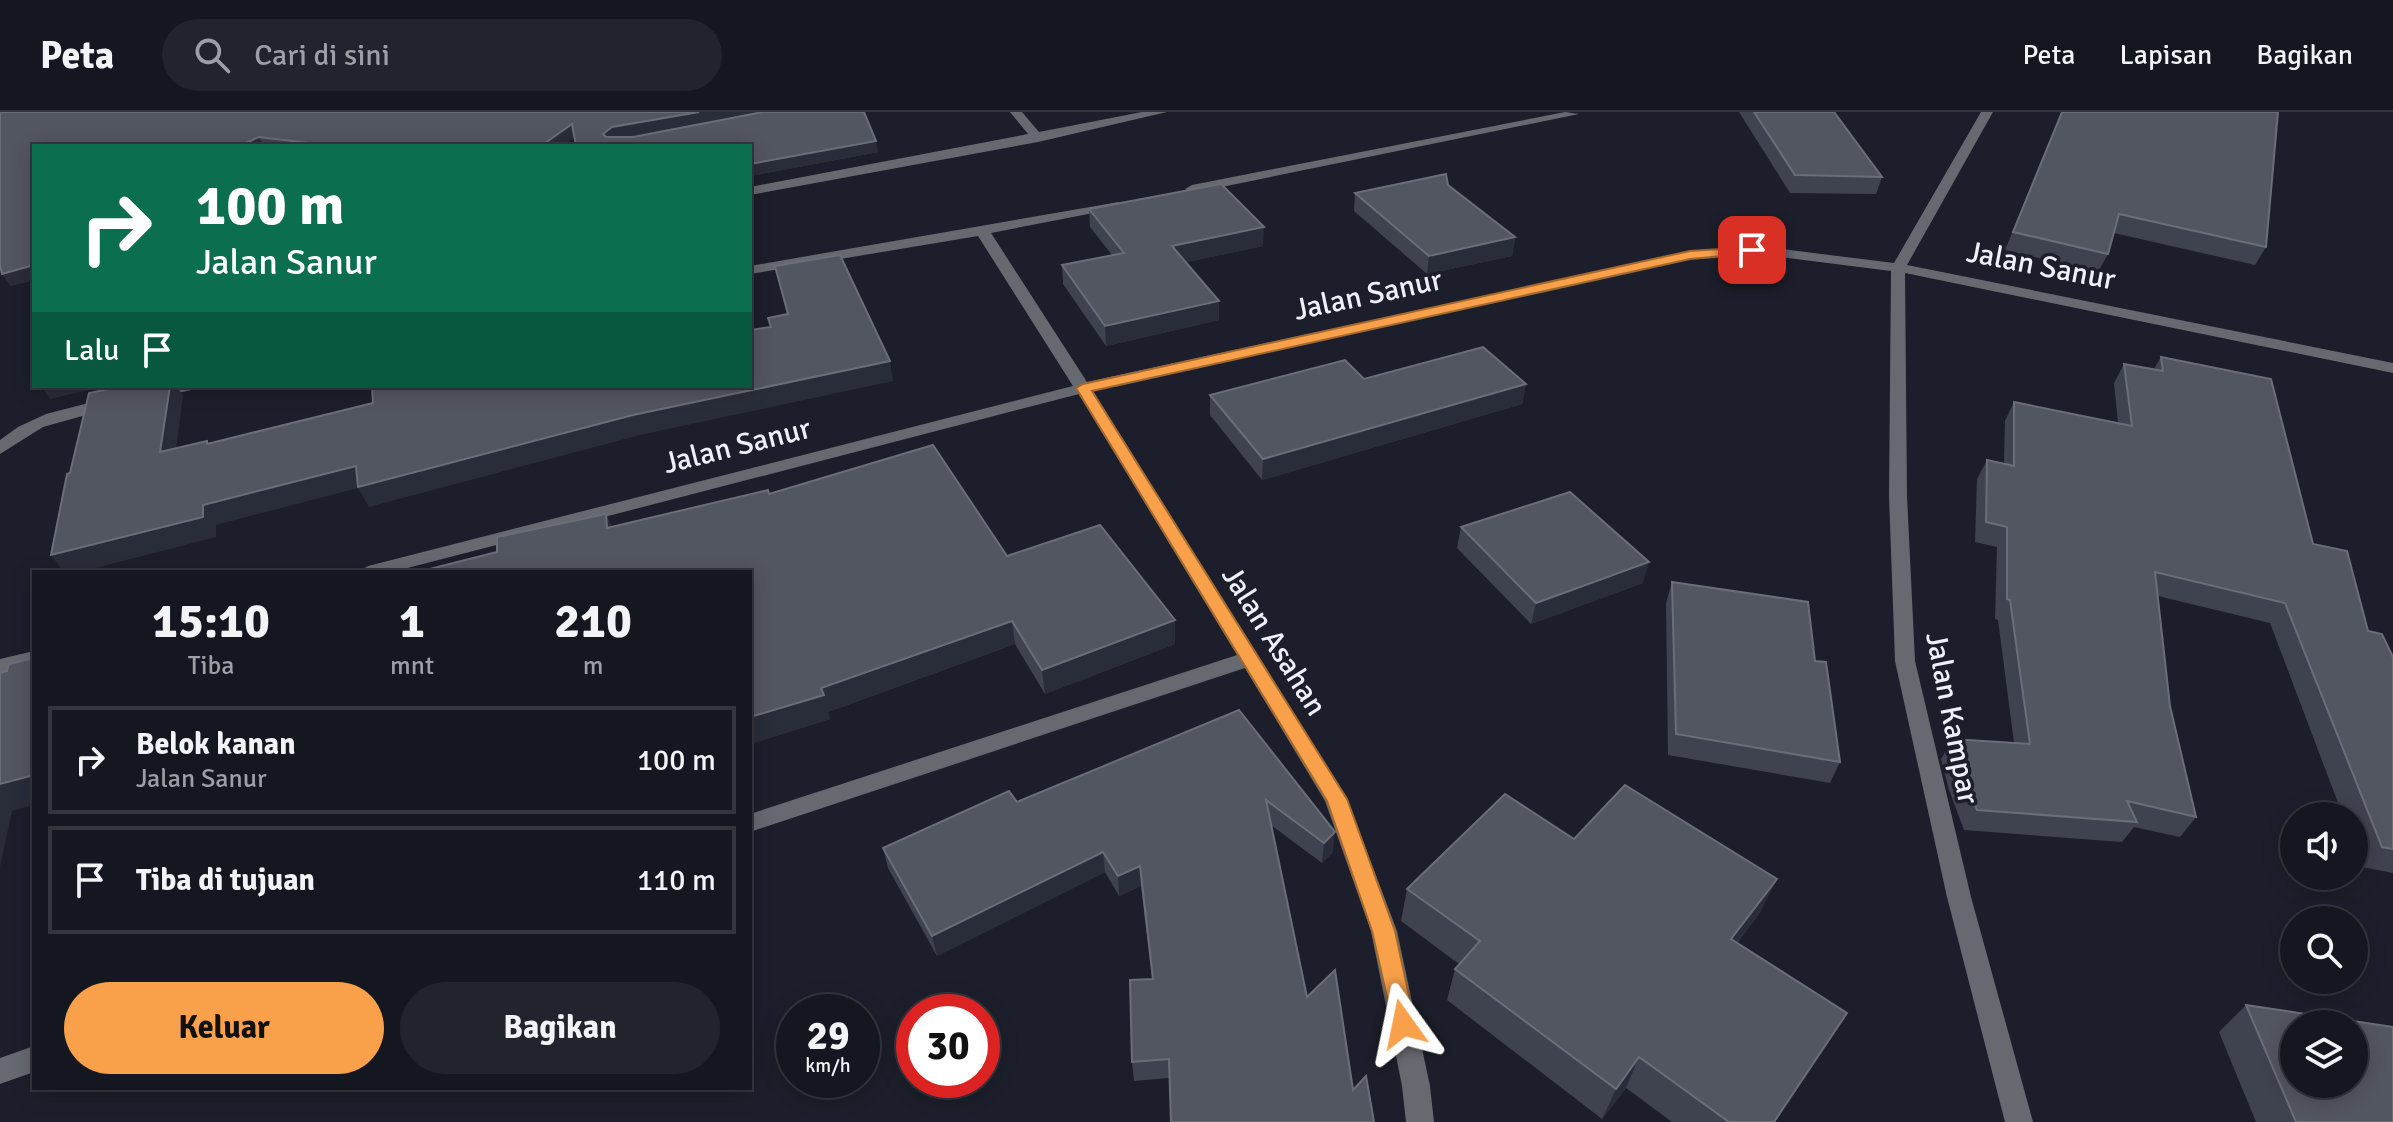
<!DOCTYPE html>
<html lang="id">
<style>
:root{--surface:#151720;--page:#22242d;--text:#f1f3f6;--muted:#9d9fa5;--line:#34363e;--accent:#f8a14a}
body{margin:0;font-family:Signika,sans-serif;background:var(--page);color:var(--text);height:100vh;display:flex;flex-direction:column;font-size:30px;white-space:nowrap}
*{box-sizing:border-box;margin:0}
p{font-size:26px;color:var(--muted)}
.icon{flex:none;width:44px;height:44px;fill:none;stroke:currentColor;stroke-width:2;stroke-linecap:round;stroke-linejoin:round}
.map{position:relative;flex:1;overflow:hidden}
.details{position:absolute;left:32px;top:458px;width:720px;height:520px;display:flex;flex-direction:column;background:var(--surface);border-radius:0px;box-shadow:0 4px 20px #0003,0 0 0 2px var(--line)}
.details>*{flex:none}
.hud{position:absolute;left:32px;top:32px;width:720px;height:244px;border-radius:0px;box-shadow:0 4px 20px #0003,0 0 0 2px var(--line);background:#0b6e4f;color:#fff;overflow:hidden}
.buttons{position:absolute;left:2280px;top:690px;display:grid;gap:16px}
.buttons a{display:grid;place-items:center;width:88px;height:88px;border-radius:50%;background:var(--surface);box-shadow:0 4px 20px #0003,0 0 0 2px var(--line);font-size:40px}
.speed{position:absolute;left:776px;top:882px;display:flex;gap:16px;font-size:40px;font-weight:700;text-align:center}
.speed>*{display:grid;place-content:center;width:104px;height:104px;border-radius:50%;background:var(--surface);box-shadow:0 4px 20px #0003,0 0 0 2px var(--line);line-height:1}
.speed small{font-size:20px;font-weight:400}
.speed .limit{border:12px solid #d22;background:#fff;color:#111}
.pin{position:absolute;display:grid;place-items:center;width:68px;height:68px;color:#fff;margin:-34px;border-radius:16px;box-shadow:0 4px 12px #0006}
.me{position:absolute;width:88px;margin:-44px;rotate:348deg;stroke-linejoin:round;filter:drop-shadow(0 0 6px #0008)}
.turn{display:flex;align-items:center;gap:28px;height:168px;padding:0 32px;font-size:36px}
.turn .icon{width:104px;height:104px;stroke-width:2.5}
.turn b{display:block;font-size:56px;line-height:68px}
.then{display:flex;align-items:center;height:76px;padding:0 32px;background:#0003;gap:16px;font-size:30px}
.eta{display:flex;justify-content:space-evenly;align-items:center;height:136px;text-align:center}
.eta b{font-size:48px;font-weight:700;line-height:56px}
.cta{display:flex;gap:16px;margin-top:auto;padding:16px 32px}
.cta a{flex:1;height:92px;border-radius:48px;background:var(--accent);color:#111;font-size:32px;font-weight:700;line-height:92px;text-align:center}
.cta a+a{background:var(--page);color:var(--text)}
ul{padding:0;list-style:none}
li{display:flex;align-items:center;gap:24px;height:108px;margin:0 16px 12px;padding:0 16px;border:4px solid var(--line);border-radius:0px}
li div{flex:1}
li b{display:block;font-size:30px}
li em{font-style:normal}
header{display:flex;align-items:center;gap:48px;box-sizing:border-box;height:112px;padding:0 40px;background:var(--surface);border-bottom:2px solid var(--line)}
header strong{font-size:38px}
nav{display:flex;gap:44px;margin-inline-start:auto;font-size:28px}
.search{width:560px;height:72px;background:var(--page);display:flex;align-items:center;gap:20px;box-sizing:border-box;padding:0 28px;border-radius:44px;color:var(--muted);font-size:30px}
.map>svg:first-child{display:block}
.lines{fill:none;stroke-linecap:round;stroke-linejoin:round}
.street{fill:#676970;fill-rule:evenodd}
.wall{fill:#3f434f;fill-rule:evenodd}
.shaded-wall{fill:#292d39}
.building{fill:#525661;stroke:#6a6e79;stroke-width:2;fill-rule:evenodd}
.route{fill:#f8a14a;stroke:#a16930;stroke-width:2}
.labels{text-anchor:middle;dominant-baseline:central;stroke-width:7;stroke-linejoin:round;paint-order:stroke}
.street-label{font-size:30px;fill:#eef1f9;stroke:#1c1f2b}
</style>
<header>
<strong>Peta</strong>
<div class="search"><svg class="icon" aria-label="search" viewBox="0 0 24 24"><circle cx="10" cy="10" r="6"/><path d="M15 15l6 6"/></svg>Cari di sini</div>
<nav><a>Peta</a><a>Lapisan</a><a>Bagikan</a></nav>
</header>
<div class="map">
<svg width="2393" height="1010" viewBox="0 0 2393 1010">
<rect width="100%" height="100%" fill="#1c1f2b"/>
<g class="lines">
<!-- street -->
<g class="street">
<path d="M 1010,0 L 1022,0 L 1039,20 L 1142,0 L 1167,0 L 1038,30 L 750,83 L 750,75 L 1028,22 Z"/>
<path d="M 1565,0 L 1579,2 L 1192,81 L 1185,77 L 1192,73 Z"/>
<path d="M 1981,0 L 1993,0 L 1907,153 L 2393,251 L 2393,261 L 1905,161 L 1907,384 L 1915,549 L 1971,785 L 2033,1010 L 2005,1010 L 1947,785 L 1895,549 L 1889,384 L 1891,159 L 1773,144 L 1690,147 L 1093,279 L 1347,687 L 1397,819 L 1430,974 L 1434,1010 L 1406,1010 L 1402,974 L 1371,819 L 1325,689 L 1245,556 L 750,720 L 750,702 L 1237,543 L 1079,282 L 392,460 L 358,460 L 368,454 L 1073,274 L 978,124 L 750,162 L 750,154 L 1119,90 L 1121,93 L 1114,97 L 991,121 L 1087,270 L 1690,139 L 1773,136 L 1894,151 Z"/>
<path d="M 165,274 L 198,274 L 196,277 L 155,286 L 147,281 L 149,278 Z"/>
<path d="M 112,285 L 118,286 L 120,290 L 118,294 L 43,315 L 0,342 L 0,328 L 18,315 L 46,302 Z"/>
<path d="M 34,539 L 34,553 L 0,561 L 0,547 Z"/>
<path d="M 34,934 L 34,960 L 0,972 L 0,946 Z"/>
</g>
</g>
<!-- wall -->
<g class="wall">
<path d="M 0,0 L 864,0 L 878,40 L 750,64 L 750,34 L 574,25 L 562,34 L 34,34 L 34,168 L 10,174 ZM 732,6 L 633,25 L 625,25 Z"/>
<path d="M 1739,0 L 1834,0 L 1882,65 L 1876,82 L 1790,81 Z"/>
<path d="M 2062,0 L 2266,135 L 2255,153 L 2114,121 L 2108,142 L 2098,160 L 2005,138 Z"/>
<path d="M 1448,73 L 1515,125 L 1512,144 L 1427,162 L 1354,99 L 1355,81 Z"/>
<path d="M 1089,97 L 1263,134 L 1186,150 L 1219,189 L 1219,208 L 1106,234 L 1063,172 L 1062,153 L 1112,143 L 1090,115 Z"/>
<path d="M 2161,245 L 2313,432 L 2368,519 L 2393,545 L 2393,761 L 2362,755 L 2354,733 L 2354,704 L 2343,704 L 2270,511 L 2158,484 L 2170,594 L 2196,705 L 2180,725 L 2134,715 L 2122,730 L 1964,718 L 1949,678 L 1941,647 L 1953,627 L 2014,631 L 1998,508 L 1995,507 L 1997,435 L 1975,430 L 1977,367 L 1987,348 L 2004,351 L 2005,309 L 2014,290 L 2118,311 L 2114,271 L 2124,252 L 2154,257 Z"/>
<path d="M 1364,267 L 1526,272 L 1522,292 L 1262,368 L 1210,303 L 1210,283 Z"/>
<path d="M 769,382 L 1007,444 L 1175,508 L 1175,532 L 1045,582 L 1015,532 L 828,600 L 830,607 L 750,632 L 750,460 L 497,440 L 606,402 L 612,416 Z"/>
<path d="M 1461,415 L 1643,471 L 1531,512 L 1457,436 Z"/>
<path d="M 1672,470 L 1815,549 L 1840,650 L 1830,671 L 1668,643 L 1666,491 Z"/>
<path d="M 1239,598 L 1333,740 L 1322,751 L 1271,713 L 1307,885 L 1353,978 L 1374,1010 L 1169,966 L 1134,969 L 1132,950 L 1152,867 L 1141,774 L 1119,784 L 1105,760 L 937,844 L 888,756 L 883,736 L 1017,690 Z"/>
<path d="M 1407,777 L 1761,799 L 1737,831 L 1847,901 L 1775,1010 L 1672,1010 L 1626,976 L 1602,1007 L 1447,888 L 1455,857 L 1459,852 L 1401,809 Z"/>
<path d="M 2246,893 L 2393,1010 L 2256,1010 L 2219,920 Z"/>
</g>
<!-- shaded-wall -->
<g class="shaded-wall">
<path d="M 699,0 L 765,0 L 615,27 L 607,34 L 603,22 L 612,15 Z"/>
<path d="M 572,12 L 576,24 L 562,34 L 541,34 Z"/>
<path d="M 259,25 L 264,34 L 239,34 Z"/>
<path d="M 876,29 L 878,40 L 750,64 L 750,52 Z"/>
<path d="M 1264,115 L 1263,134 L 1173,153 L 1172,134 Z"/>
<path d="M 1515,125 L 1512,144 L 1427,162 L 1429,144 Z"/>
<path d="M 34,153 L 34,168 L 10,174 L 2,162 Z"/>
<path d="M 1219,189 L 1219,208 L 1106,234 L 1105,214 Z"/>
<path d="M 890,249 L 893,269 L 640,323 L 369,395 L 358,376 L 216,413 L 216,425 L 80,460 L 64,460 L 51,443 L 203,393 L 356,354 L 633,303 Z"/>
<path d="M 1526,272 L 1522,292 L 1262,368 L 1263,347 Z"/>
<path d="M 41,274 L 145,274 L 106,281 L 102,275 L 50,287 Z"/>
<path d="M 170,274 L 177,274 L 183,284 L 173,360 L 160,340 Z"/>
<path d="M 606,402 L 615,425 L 607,416 Z"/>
<path d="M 1649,450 L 1643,471 L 1531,512 L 1536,491 Z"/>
<path d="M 1175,508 L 1175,532 L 1045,582 L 1042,558 Z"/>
<path d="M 1012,509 L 1015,532 L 828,600 L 830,607 L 750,632 L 750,605 L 821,576 Z"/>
<path d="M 34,663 L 34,693 L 12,699 L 0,755 L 0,672 Z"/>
<path d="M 1335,720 L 1333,740 L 1322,751 L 1324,731 Z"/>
<path d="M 1103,740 L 1105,760 L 937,844 L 932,824 Z"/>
<path d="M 1140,754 L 1141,774 L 1119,784 L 1118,764 Z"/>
<path d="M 1777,767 L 1761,799 L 1715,859 L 1731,827 Z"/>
<path d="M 1847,901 L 1775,1010 L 1774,1010 Z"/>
<path d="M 1639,945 L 1626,976 L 1602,1007 L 1616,977 Z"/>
</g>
<!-- building -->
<g class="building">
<path d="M 0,0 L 699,0 L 612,15 L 603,22 L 606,25 L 633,25 L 763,0 L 864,0 L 876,29 L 750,52 L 750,34 L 576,34 L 572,12 L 541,34 L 333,34 L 259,25 L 239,34 L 34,34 L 34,153 L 2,162 L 0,154 Z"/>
<path d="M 1754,0 L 1834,0 L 1882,65 L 1795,63 Z"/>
<path d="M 2062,0 L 2278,0 L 2266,135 L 2119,102 L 2108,142 L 2013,120 Z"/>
<path d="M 1446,62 L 1448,73 L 1515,125 L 1429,144 L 1355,81 Z"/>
<path d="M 1221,72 L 1264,115 L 1172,134 L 1219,189 L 1105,214 L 1062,153 L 1124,141 L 1089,97 Z"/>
<path d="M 840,143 L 890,249 L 633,303 L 358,375 L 356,354 L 203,393 L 203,405 L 51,443 L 67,362 L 70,361 L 89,281 L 123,274 L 170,274 L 160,340 L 207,329 L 207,332 L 373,291 L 372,274 L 750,274 L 750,218 L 771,215 L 768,206 L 788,202 L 775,154 Z"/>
<path d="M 1483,235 L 1526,272 L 1263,347 L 1210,283 L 1345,248 L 1364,267 Z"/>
<path d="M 2161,245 L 2271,267 L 2313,432 L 2347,439 L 2368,519 L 2382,522 L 2393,545 L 2393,737 L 2382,735 L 2285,491 L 2155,460 L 2170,594 L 2196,705 L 2127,689 L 2137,710 L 1977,698 L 1961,658 L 1953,627 L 2030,632 L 2010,488 L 2007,487 L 2007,415 L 1986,410 L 1987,348 L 2014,354 L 2014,290 L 2132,314 L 2124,252 L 2163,259 Z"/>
<path d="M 933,333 L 1007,444 L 1100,413 L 1175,508 L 1042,558 L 1012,509 L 821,576 L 824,583 L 750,605 L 750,460 L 418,460 L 497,440 L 497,425 L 606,402 L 607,416 L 768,378 L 769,382 Z"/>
<path d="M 1570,380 L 1649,450 L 1536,491 L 1461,415 Z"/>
<path d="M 1672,470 L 1808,490 L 1815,549 L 1826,550 L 1840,650 L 1676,622 Z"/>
<path d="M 34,546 L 34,663 L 0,672 L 0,561 L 7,559 L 9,552 Z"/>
<path d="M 1239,598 L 1335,720 L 1324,731 L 1266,688 L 1307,885 L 1335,858 L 1353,978 L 1366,964 L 1374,1010 L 1171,1010 L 1169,947 L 1132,950 L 1130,868 L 1153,867 L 1140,754 L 1118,764 L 1103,740 L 932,824 L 883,736 L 1009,679 L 1017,690 Z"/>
<path d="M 1625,673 L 1777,767 L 1731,827 L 1847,901 L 1774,1010 L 1729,1010 L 1639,945 L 1616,977 L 1455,857 L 1480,829 L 1407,777 L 1505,682 L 1574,727 Z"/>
<path d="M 2246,893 L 2393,915 L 2393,1010 L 2296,1010 ZM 2294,912 L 2354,912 L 2354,972 L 2294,972 Z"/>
</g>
<!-- route -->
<path class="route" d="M 1752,135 L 1756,136 L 1756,141 L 1690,147 L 1092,279 L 1347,687 L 1395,819 L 1415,912 L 1412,920 L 1403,923 L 1395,920 L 1372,819 L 1327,689 L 1076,276 L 1083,272 L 1690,139 Z"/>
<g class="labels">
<!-- street labels -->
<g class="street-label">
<text transform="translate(2041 154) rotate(11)">Jalan Sanur</text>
<text transform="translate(1368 183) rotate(-12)">Jalan Sanur</text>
<text transform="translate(737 334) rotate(-14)">Jalan Sanur</text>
<text transform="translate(1274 529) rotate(58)">Jalan Asahan</text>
<text transform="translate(1952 606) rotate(79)">Jalan Kampar</text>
</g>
</g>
</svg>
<div class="buttons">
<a><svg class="icon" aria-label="sound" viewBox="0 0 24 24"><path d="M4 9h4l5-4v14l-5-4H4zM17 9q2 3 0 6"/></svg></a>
<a><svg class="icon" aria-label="search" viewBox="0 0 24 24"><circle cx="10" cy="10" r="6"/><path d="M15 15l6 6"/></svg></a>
<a><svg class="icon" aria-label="layers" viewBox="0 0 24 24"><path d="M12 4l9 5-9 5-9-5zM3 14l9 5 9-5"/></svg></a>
</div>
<div class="speed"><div>29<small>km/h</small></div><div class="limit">30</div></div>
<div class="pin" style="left:1752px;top:138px;background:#d93025"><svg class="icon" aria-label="arrive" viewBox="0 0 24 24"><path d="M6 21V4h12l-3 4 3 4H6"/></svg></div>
<svg class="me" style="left:1403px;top:912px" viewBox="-20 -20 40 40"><path d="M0-17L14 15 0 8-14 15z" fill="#f8a14a" stroke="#fff" stroke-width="4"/></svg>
<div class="hud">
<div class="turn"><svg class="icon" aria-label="right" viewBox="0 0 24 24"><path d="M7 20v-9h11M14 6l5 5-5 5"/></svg><div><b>100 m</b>Jalan Sanur</div></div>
<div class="then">Lalu<svg class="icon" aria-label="arrive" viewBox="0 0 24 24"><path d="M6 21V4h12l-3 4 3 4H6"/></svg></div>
</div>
<section class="details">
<div class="eta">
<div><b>15:10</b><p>Tiba</p></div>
<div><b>1</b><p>mnt</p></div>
<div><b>210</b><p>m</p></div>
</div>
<ul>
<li><svg class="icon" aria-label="right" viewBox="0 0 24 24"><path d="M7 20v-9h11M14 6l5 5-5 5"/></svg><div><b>Belok kanan</b><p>Jalan Sanur</p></div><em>100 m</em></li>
<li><svg class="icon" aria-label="arrive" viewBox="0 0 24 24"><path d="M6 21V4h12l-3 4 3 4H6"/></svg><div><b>Tiba di tujuan</b></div><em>110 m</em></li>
</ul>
<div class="cta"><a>Keluar</a><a>Bagikan</a></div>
</section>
</div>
